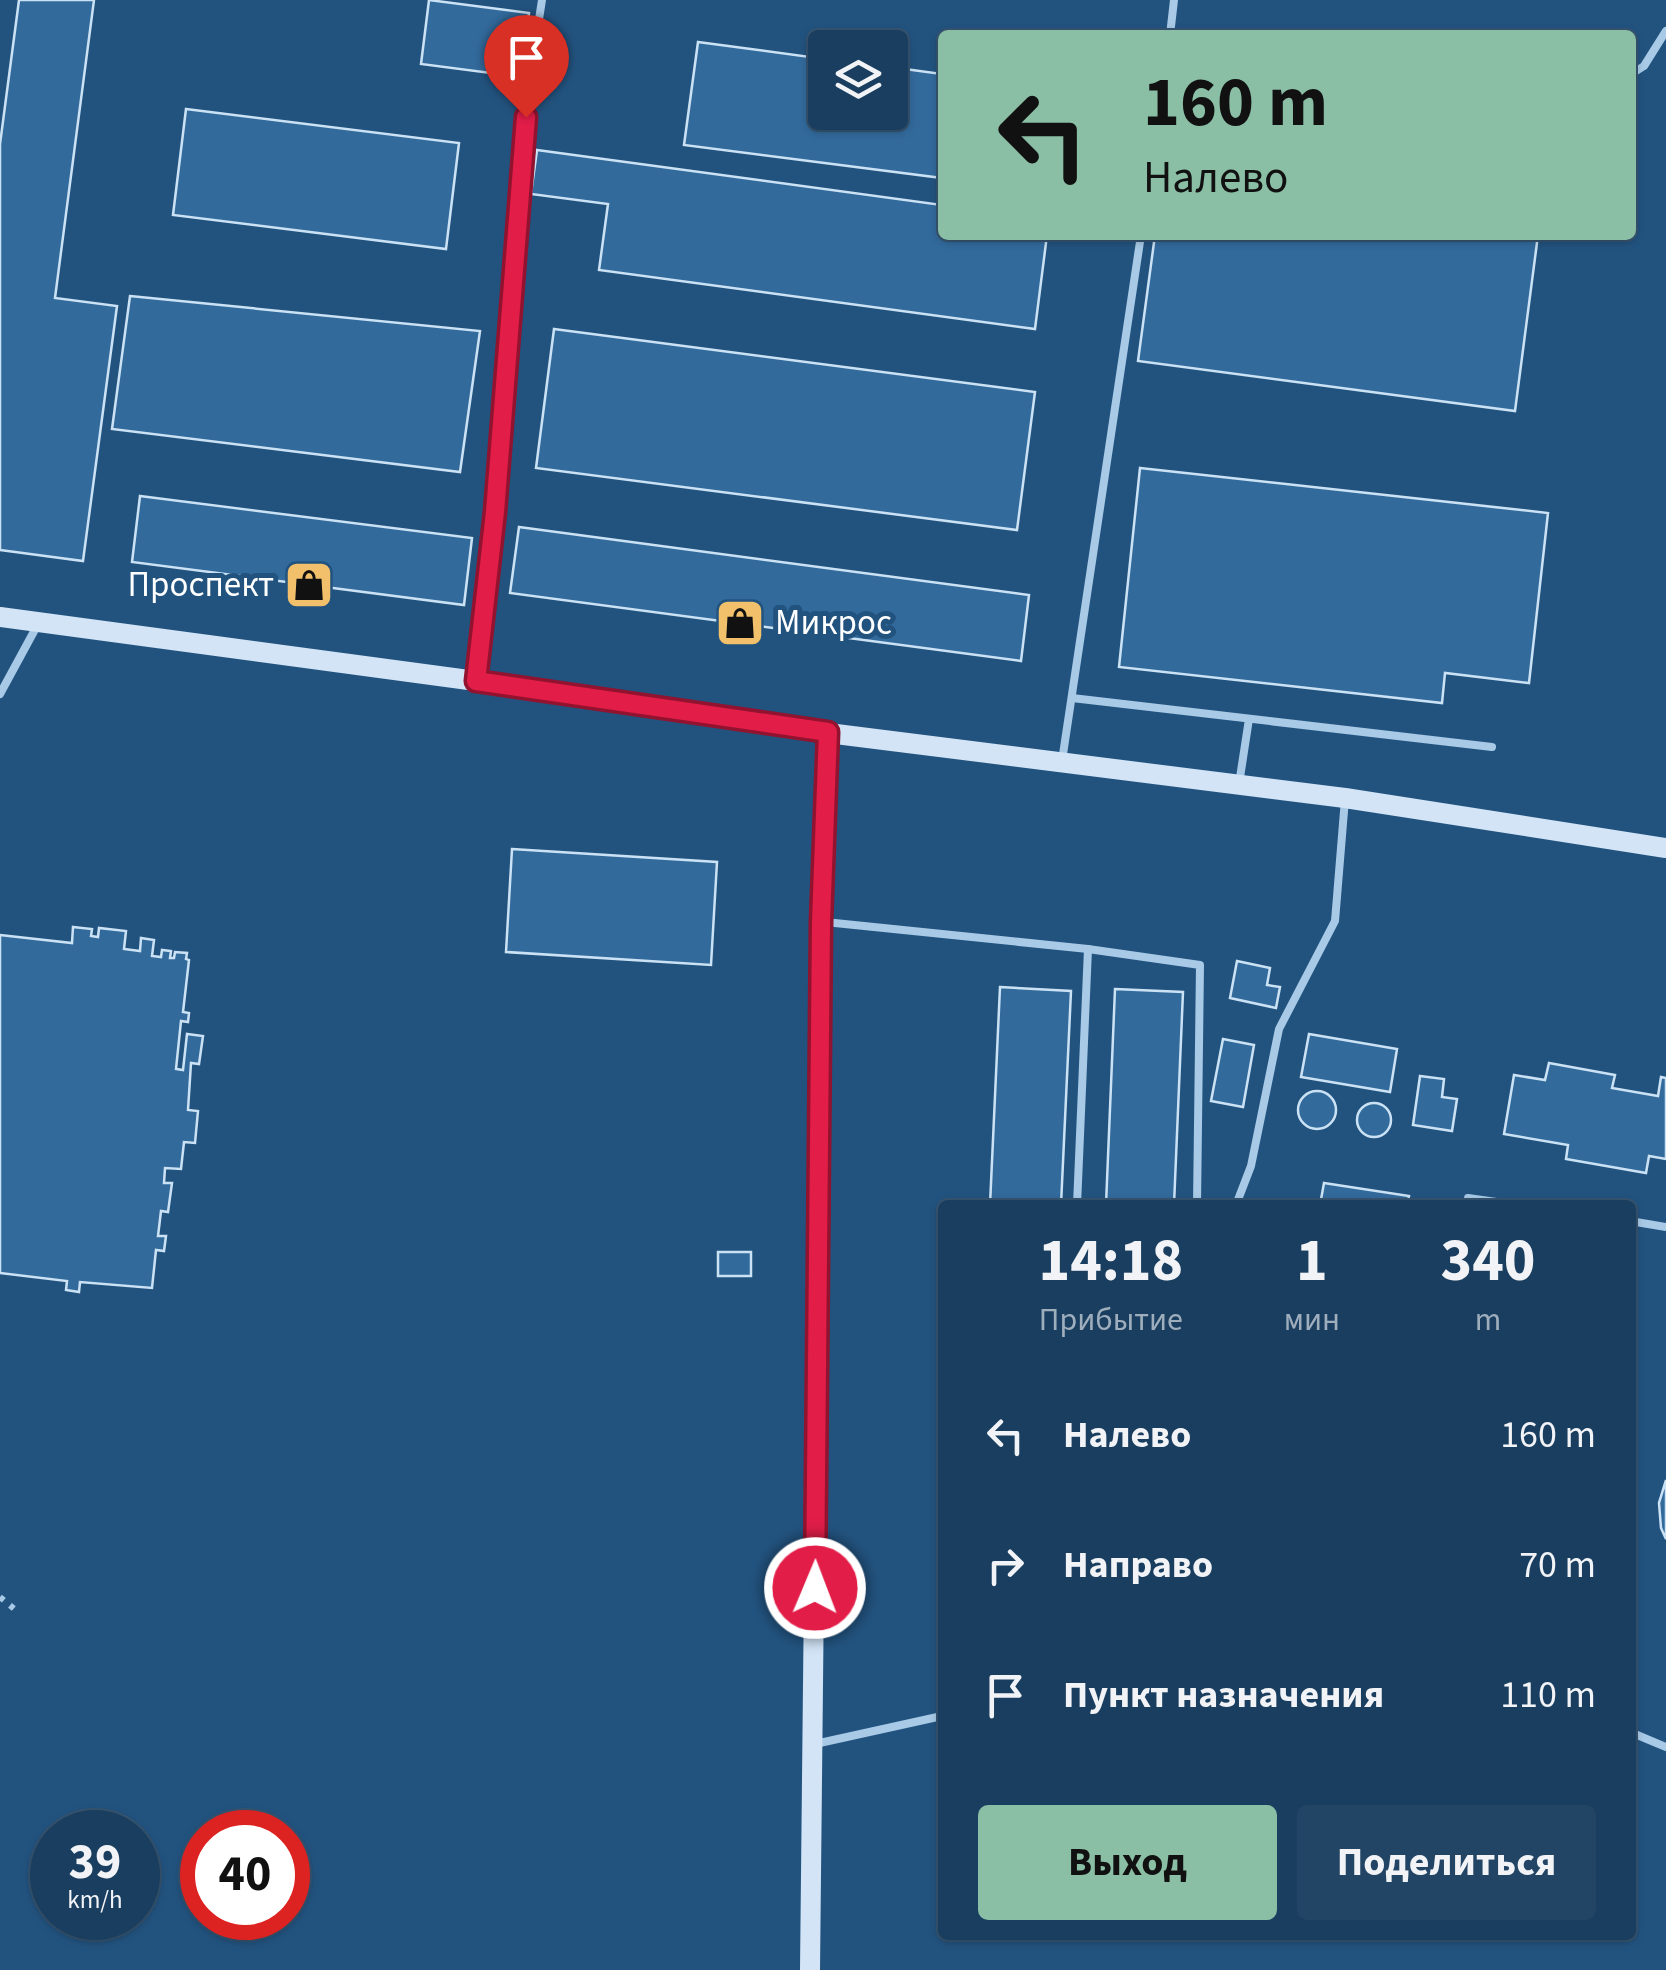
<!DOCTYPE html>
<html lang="ru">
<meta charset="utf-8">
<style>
:root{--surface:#1a3e5f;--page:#234565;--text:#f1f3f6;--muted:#9faebd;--line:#385774;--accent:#8abfa5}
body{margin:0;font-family:"Source Sans 3",sans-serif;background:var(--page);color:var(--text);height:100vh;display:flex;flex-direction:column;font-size:38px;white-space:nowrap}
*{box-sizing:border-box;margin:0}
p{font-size:32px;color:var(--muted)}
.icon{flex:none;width:55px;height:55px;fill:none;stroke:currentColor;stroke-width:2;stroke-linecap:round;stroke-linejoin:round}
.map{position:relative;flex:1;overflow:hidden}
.sheet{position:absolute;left:938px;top:1200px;width:698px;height:740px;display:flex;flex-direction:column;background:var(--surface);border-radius:10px;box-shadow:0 2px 8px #0004,0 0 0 2px var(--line)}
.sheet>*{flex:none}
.hud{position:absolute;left:938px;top:30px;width:698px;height:210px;border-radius:10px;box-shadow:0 2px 8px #0004,0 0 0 2px var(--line);background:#8abfa5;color:#111;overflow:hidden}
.fabs{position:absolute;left:808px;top:30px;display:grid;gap:20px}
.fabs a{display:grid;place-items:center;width:100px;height:100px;border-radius:10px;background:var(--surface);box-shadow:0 2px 8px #0004,0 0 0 2px var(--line);font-size:50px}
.speed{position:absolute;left:30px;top:1810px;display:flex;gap:20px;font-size:50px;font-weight:700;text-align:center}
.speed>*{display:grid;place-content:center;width:130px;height:130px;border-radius:50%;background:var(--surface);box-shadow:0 2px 8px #0004,0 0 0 2px var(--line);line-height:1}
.speed small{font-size:25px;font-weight:400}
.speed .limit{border:15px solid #d22;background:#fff;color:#111}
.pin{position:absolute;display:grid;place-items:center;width:85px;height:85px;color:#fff;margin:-102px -42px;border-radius:50% 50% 50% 0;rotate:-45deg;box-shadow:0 0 10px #0007}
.pin .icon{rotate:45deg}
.me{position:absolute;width:110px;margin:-55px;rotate:1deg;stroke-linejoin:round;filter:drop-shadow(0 0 8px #0008)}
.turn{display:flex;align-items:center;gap:35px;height:210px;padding:0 40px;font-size:45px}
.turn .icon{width:130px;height:130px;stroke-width:2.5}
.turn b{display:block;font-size:70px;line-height:85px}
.eta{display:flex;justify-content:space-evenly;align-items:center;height:170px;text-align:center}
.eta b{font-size:60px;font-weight:700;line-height:70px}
.button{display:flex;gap:20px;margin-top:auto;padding:20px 40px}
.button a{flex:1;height:115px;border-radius:10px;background:var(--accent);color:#111;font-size:40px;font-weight:700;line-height:115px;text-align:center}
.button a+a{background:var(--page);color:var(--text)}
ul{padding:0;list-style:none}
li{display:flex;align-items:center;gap:30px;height:130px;padding:0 40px}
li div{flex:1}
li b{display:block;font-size:38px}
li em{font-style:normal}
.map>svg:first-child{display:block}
.building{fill:#326a9c;stroke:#cbe2f5;stroke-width:2.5}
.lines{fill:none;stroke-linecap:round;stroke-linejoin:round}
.path{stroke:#a8cae7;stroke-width:6;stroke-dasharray:5 8;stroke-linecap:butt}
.lane{stroke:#a8cae7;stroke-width:8}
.secondary{stroke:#d2e4f6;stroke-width:20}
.route-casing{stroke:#92132f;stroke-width:25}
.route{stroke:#e11d48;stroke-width:18}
.labels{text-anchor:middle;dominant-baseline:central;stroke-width:10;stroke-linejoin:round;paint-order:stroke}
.poi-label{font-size:35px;fill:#fff;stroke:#22537f;text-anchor:end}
</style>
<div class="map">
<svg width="1666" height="1970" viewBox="0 0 1666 1970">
<rect width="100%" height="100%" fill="#22537f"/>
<!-- building -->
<g class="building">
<path d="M 19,0 L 94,0 L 55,298 L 117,306 L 83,561 L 0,550 L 0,144 Z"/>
<path d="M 429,0 L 529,13 L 521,77 L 421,64 Z"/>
<path d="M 698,42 L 825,59 L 825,112 L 890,112 L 890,67 L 942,74 L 942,178 L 684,145 Z"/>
<path d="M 186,109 L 459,143 L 446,249 L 173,215 Z"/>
<path d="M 537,150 L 942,205 L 942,235 L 1047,235 L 1035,329 L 599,270 L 608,204 L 531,194 Z"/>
<path d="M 1155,235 L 1538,235 L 1515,411 L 1138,361 Z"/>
<path d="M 130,296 L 480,331 L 460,472 L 112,429 Z"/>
<path d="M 554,329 L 1035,392 L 1017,530 L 536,468 Z"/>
<path d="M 1140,468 L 1548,513 L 1529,683 L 1445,673 L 1442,703 L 1119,667 Z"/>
<path d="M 140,496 L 472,538 L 464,605 L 132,562 Z"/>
<path d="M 519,527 L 1029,595 L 1021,661 L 510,593 Z"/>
<path d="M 512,849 L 717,862 L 711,965 L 506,952 Z"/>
<path d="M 73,927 L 92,929 L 91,936 L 98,937 L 99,928 L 126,931 L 124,949 L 140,951 L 141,938 L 154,940 L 152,956 L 161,957 L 162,950 L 171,951 L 170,958 L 174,958 L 175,952 L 187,953 L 186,959 L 189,960 L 183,1012 L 189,1013 L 188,1022 L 181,1021 L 176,1069 L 183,1070 L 187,1034 L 203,1036 L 199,1064 L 191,1063 L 188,1110 L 198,1111 L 195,1143 L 184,1142 L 181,1169 L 165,1168 L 164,1183 L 172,1183 L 168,1212 L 161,1211 L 158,1236 L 166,1236 L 164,1251 L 156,1250 L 152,1288 L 80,1282 L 79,1292 L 66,1290 L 67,1281 L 0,1273 L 0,935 L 72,943 Z"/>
<path d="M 1237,961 L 1270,968 L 1267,985 L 1280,987 L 1276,1008 L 1230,998 Z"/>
<path d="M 1000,987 L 1071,991 L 1061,1205 L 990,1205 Z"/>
<path d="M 1115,989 L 1183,992 L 1174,1205 L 1106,1205 Z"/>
<path d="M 1309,1034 L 1397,1049 L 1390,1092 L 1301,1077 Z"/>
<path d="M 1223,1039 L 1254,1045 L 1243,1107 L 1211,1101 Z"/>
<path d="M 1549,1063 L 1615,1075 L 1612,1088 L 1658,1096 L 1661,1077 L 1666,1078 L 1666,1159 L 1649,1156 L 1646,1173 L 1566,1159 L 1568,1145 L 1504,1134 L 1514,1075 L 1545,1080 Z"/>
<path d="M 1420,1076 L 1444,1079 L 1442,1097 L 1457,1099 L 1452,1131 L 1413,1125 Z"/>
<circle cx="1317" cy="1110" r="19"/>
<circle cx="1374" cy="1120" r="17"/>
<path d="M 1324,1183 L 1409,1196 L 1407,1205 L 1320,1205 Z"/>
<rect x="718" y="1252" width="33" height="24"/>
<path d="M 1666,1480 L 1666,1539 L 1661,1528 L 1659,1503 Z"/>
</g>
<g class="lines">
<!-- path -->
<path class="path" d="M 0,1597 L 18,1612"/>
<!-- lane -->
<g class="lane">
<path d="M 1170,35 L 1174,0"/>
<path d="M 1630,75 L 1644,66 L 1666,31"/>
<path d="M 476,681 L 495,512 L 530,77 L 542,0"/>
<path d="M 0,694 L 38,624"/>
<path d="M 1072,698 L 1492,747"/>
<path d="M 1062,761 L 1141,235"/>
<path d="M 1239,784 L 1249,719"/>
<path d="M 825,922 L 1088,949 L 1200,965 L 1197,1205"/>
<path d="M 1468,1198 L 1518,1205"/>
<path d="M 1077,1205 L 1088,949"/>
<path d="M 1236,1205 L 1251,1166 L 1279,1029 L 1335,921 L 1345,799"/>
<path d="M 1630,1221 L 1666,1227"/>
<path d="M 1630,1732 L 1666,1747"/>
<path d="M 815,1744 L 942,1716"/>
</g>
<!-- secondary -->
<g class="secondary">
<path d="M 0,617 L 476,681 L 828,733 L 1345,798 L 1666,848"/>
<path d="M 810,1970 L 821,922 L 828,733"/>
</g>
</g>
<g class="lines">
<!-- route casing -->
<g class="route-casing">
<path id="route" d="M 526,117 L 495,512 L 476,681 L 828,732 L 821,922 L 815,1588"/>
</g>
<!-- route -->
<use href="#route" class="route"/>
</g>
<!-- icons -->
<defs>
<g id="shop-square" transform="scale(2.5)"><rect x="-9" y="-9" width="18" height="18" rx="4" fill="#f2c06b" stroke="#22537f"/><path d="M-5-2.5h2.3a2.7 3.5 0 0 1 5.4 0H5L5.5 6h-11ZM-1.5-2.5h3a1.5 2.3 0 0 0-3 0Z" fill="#111"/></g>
</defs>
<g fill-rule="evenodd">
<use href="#shop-square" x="309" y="585"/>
<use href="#shop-square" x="740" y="623"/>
</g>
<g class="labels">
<!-- poi labels -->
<g class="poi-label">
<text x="274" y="585">Проспект</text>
<text x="775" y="623" text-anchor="start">Микрос</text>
</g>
</g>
</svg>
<div class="fabs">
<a><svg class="icon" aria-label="layers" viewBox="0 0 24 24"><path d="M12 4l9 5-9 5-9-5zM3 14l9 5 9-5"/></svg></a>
</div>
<div class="speed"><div>39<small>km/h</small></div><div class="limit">40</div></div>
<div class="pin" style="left:526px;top:117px;background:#d93025"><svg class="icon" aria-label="arrive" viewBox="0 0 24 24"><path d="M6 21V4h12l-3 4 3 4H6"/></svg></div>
<svg class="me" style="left:815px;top:1588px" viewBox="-20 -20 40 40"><circle r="17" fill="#e11d48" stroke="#fff" stroke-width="3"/><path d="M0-11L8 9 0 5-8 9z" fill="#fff"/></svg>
<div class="hud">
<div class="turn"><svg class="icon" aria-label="left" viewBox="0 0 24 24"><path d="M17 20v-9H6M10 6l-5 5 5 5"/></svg><div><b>160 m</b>Налево</div></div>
</div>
<section class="sheet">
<div class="eta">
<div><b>14:18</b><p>Прибытие</p></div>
<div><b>1</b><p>мин</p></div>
<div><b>340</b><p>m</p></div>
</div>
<ul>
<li><svg class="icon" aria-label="left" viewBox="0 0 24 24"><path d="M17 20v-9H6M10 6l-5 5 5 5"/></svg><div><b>Налево</b></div><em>160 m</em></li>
<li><svg class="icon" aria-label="right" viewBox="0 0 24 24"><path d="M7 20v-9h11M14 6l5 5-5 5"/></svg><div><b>Направо</b></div><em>70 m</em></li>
<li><svg class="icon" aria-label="arrive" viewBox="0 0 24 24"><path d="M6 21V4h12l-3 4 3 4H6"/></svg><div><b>Пункт назначения</b></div><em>110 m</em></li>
</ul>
<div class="button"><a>Выход</a><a>Поделиться</a></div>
</section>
</div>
